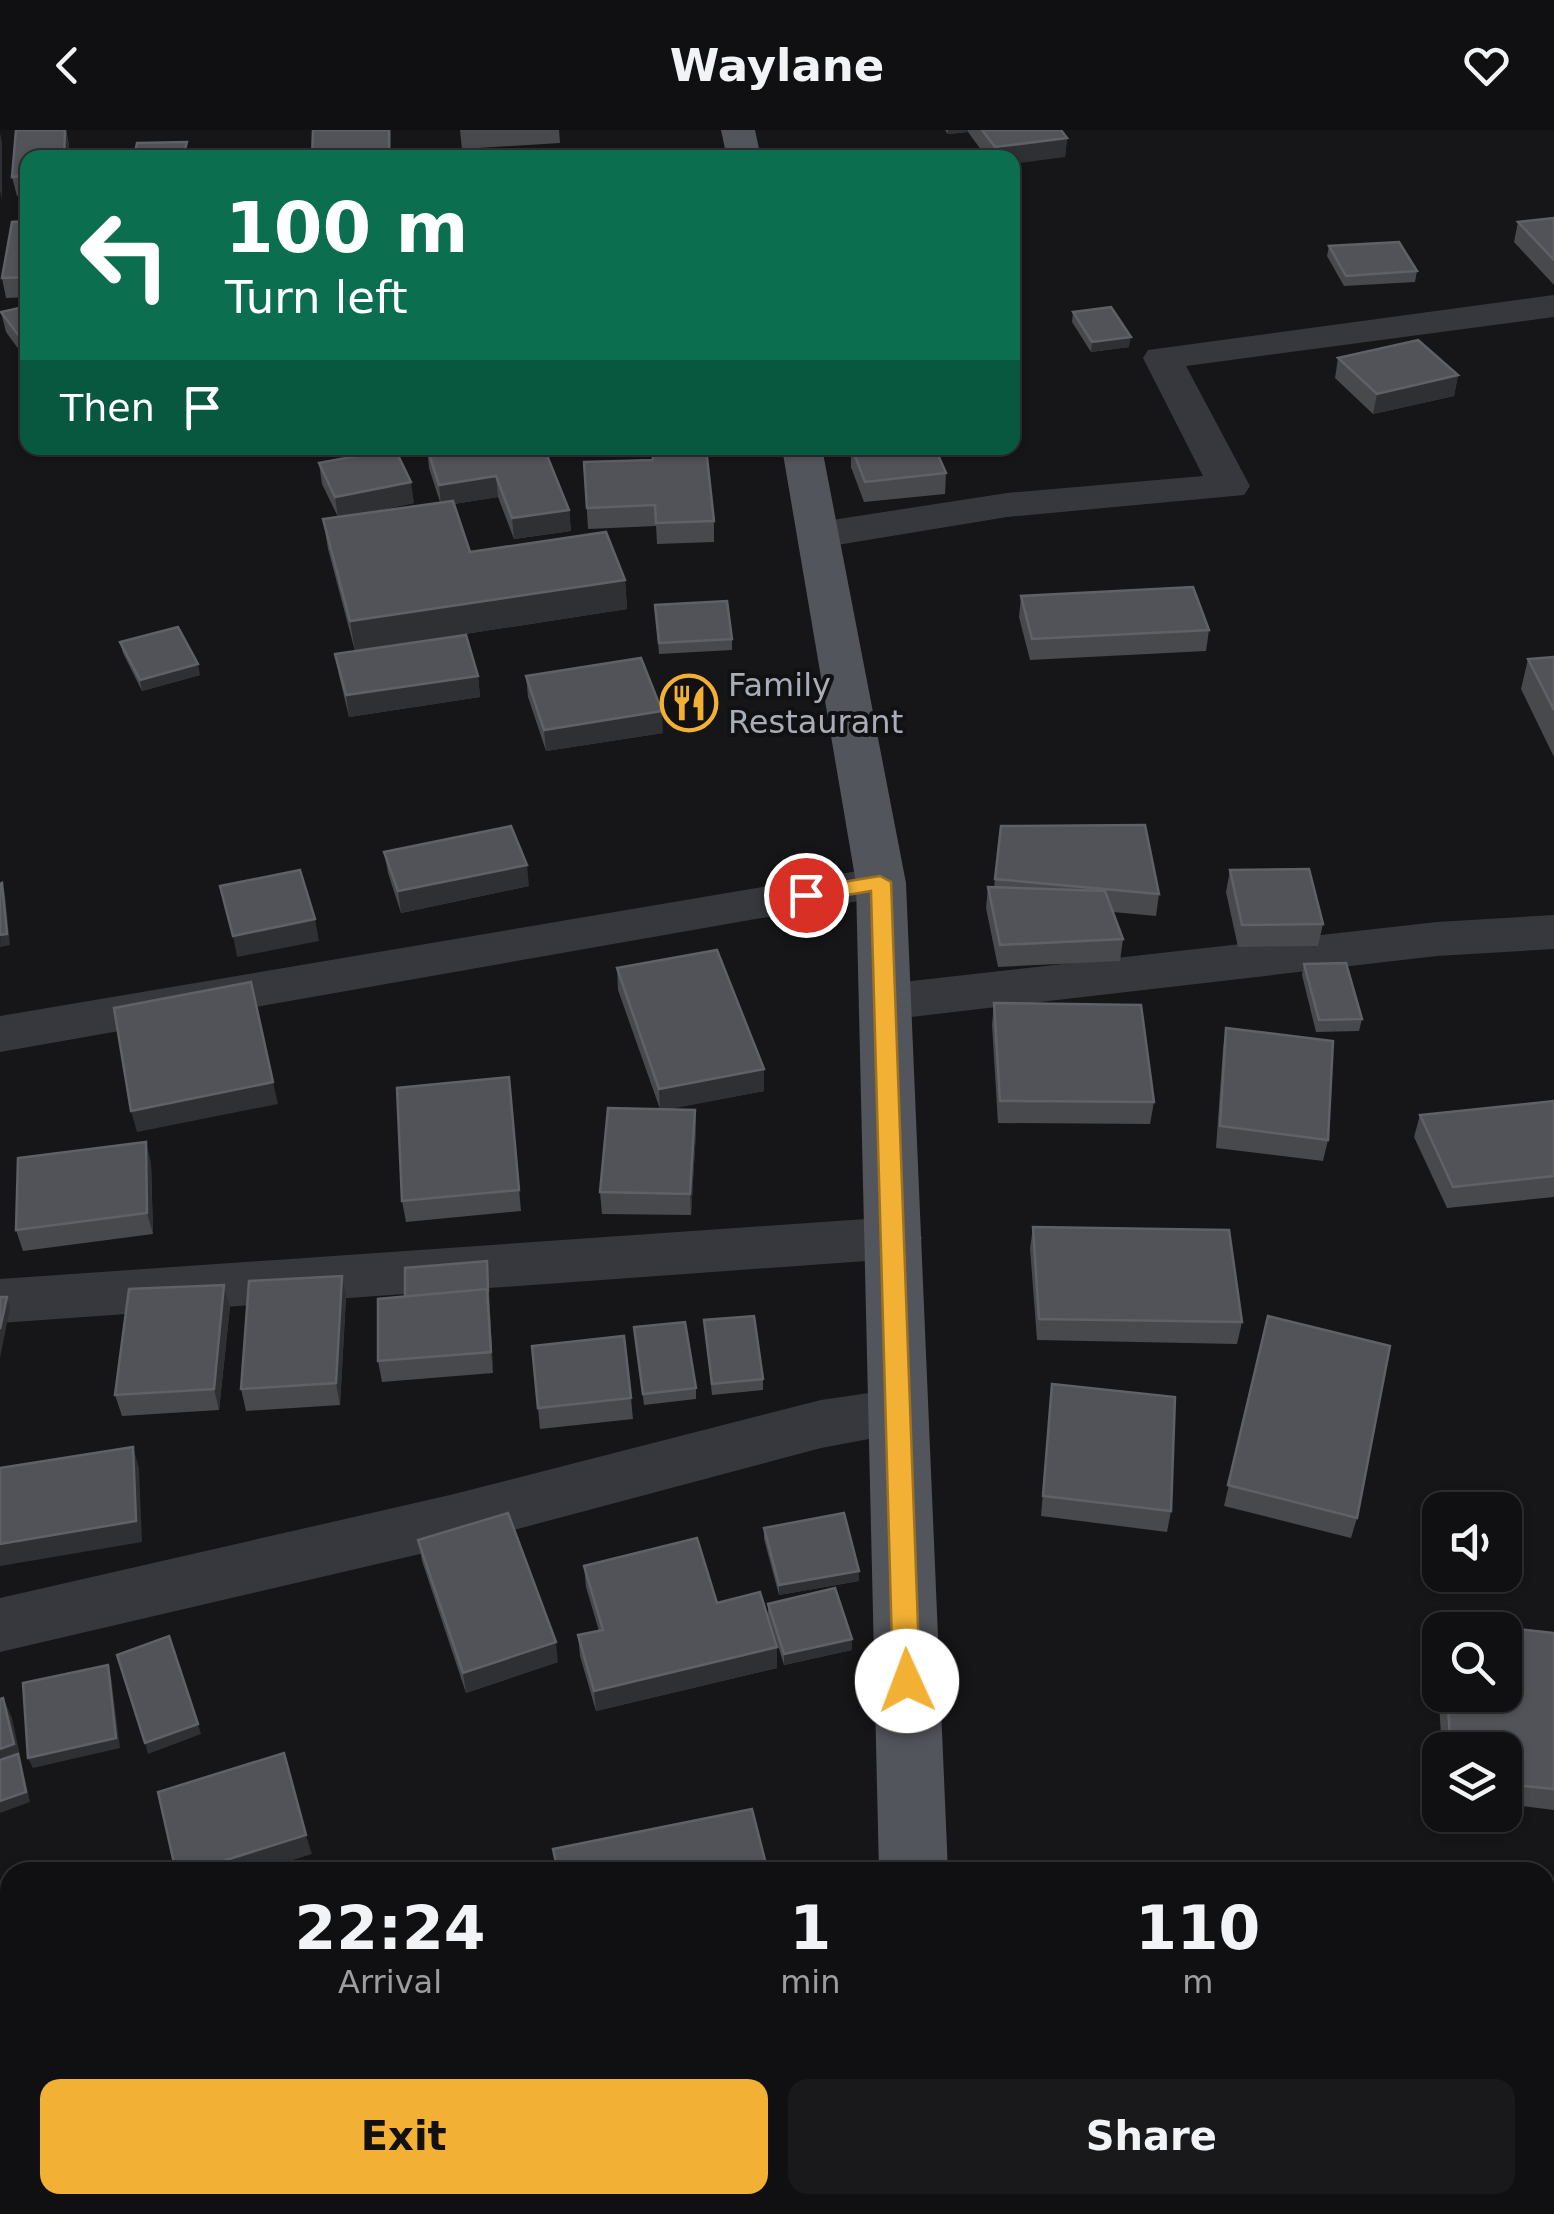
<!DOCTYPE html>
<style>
:root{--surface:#101012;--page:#19191b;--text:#f1f3f6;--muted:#9c9d9f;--line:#303032;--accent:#f2b134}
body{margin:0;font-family:"DejaVu Sans",sans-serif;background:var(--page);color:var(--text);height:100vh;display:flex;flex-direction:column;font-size:38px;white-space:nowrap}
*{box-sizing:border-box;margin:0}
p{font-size:32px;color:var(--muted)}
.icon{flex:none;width:55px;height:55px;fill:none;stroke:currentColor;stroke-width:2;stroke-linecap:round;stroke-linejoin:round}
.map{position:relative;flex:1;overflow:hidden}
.details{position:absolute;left:0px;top:1732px;width:1555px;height:352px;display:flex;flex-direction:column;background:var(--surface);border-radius:30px 30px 0 0;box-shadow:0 2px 8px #0004,0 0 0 2px var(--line)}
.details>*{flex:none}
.hud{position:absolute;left:20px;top:20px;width:1000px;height:305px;border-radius:20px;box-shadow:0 2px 8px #0004,0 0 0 2px var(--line);background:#0b6e4f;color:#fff;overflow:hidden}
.buttons{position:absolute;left:1422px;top:1362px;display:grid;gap:20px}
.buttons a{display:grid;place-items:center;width:100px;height:100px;border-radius:20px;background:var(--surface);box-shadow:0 2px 8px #0004,0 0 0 2px var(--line);font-size:50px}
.pin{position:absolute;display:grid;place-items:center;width:85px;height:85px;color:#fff;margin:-42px;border:5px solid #fff;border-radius:50%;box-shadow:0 2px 10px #0007}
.me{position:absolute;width:110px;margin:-55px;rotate:358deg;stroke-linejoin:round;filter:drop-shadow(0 0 8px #0008)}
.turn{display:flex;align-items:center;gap:35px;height:210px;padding:0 40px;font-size:45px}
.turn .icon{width:130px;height:130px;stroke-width:2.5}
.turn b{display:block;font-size:70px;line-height:85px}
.then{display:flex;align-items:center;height:95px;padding:0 40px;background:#0003;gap:20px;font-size:38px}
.eta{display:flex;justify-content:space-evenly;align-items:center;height:170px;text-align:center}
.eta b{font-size:60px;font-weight:800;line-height:70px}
.cta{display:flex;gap:20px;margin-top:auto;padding:20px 40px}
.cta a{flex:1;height:115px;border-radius:20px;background:var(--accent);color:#111;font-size:40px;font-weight:800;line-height:115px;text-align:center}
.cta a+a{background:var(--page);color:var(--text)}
header{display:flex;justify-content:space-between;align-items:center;height:130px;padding:0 40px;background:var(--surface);font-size:45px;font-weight:800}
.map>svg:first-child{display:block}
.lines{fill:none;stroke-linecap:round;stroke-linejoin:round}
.minor{fill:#37383d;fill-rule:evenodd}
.primary{fill:#53555c;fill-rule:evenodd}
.wall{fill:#47494d;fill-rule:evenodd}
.shaded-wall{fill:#2f3033}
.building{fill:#525359;stroke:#5f6168;stroke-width:2.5}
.route{fill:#f2b134;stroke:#9d7322;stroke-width:2.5}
.labels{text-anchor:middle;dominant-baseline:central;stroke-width:8;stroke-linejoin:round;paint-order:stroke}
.poi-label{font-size:32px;fill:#a8adb8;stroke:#111113;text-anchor:start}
</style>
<header><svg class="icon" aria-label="back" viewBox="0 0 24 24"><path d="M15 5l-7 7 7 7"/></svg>Waylane<svg class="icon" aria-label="heart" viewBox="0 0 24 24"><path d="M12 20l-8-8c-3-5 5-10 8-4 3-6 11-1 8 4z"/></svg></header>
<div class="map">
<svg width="1554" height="2084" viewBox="0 0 1554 2084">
<rect width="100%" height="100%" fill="#161618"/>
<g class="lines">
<!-- minor -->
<g class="minor">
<path d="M 1554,165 L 1554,187 L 1186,236 L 1250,356 L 1244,365 L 1007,387 L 819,418 L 804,414 L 798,405 L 804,396 L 819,392 L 1007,363 L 1203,346 L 1143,228 L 1148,220 Z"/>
<path d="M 881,737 L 898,742 L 906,753 L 898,764 L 0,922 L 0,886 Z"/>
<path d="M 1554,785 L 1554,819 L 1437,826 L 885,890 L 867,885 L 859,872 L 867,859 L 885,854 L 1437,792 Z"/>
<path d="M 894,1087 L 914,1093 L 922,1108 L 914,1123 L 894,1129 L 0,1193 L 0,1149 Z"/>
<path d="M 896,1259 L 917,1266 L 926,1283 L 917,1300 L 821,1318 L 450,1417 L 0,1522 L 0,1468 L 450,1365 L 821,1270 Z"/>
<path d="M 335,2075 L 431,2075 L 427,2084 L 331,2084 Z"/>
</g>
<!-- primary -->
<g class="primary">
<path d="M 721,0 L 755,0 L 761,28 L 727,28 Z"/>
<path d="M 782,318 L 822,318 L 906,753 L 948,1742 L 879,1742 L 856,753 Z"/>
<rect x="883" y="2075" width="76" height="9"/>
</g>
</g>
<!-- wall -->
<g class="wall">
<path d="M 16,0 L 66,0 L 69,15 L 69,28 L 28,28 L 28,65 L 17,66 L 12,47 Z"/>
<path d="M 460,0 L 559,0 L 560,13 L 462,19 Z"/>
<path d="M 945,0 L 1061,0 L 1067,8 L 1065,27 L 987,28 L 968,2 L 948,4 Z"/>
<path d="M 1554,88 L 1554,155 L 1514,112 L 1518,92 Z"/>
<path d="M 28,91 L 28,167 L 6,168 L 2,148 Z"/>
<path d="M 1329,116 L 1417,141 L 1415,152 L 1344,156 L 1327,126 Z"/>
<path d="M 28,176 L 28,232 L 6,202 L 1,182 Z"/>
<path d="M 1073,182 L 1129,217 L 1091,222 L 1072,192 Z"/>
<path d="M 1338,228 L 1458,245 L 1454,266 L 1373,284 L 1335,248 Z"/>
<path d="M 427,318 L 569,380 L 571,401 L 514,409 L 498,367 L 454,374 L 470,422 L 625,450 L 627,479 L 355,521 L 328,419 L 323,389 L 338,387 L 322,354 L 319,333 L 414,373 L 356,385 L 440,372 L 429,338 Z"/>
<path d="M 851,318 L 943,318 L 936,318 L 946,343 L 945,364 L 864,372 L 851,337 Z"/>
<path d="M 584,332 L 714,391 L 714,412 L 657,414 L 656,396 L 588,399 Z"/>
<path d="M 1021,466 L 1209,500 L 1206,521 L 1030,530 L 1019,487 Z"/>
<path d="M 655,475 L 732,509 L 732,520 L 659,524 Z"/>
<path d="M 120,512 L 200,545 L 142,561 L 123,523 Z"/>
<path d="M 335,524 L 478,546 L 480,567 L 349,587 L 339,545 Z"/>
<path d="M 1554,527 L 1554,627 L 1521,559 L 1528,529 Z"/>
<path d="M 526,546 L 663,603 L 546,621 L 528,567 Z"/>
<path d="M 384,722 L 529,756 L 401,783 L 388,743 Z"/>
<path d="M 1230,740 L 1323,794 L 1318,816 L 1238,817 L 1226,762 Z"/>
<path d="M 995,749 L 1159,764 L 1156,786 L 1113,782 L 1123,809 L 1120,831 L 998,837 L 986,778 L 988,757 L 994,757 Z"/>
<path d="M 1304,834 L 1362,889 L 1359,901 L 1316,902 L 1302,845 Z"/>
<path d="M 617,838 L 764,961 L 668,979 L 695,980 L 696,1001 L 691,1085 L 602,1084 L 600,1062 L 660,979 L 618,860 Z"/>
<path d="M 994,873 L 1154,972 L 1150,994 L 998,993 L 992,895 Z"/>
<path d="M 1226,898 L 1328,1010 L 1323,1031 L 1216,1018 L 1223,919 Z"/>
<path d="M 509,947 L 521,1081 L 406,1092 L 402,1071 Z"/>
<path d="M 1554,971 L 1554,1067 L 1447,1078 L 1414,1007 L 1420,985 Z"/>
<path d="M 151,1033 L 153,1104 L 23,1121 L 16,1100 Z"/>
<path d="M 1033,1097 L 1242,1192 L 1237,1214 L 1037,1210 L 1030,1118 Z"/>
<path d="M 488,1142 L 493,1243 L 382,1252 L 378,1231 L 405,1167 Z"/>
<path d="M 224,1155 L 230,1176 L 219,1280 L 122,1286 L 115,1265 Z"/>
<path d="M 346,1167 L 340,1275 L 246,1281 L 241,1259 Z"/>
<path d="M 1268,1186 L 1357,1388 L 1351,1408 L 1224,1376 Z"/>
<path d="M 704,1190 L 763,1249 L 763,1260 L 712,1265 Z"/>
<path d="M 634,1197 L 696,1258 L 696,1269 L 644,1275 Z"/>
<path d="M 532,1216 L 631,1268 L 633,1289 L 540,1299 Z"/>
<path d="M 1052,1254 L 1171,1381 L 1167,1402 L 1041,1386 Z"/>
<path d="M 764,1398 L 859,1441 L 859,1451 L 779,1465 L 764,1409 Z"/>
<path d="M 418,1410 L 558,1532 L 466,1563 L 422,1431 Z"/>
<path d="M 584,1436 L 717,1473 L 777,1538 L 596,1581 L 580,1526 L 578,1505 L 599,1501 L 586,1457 Z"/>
<path d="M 768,1474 L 852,1509 L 852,1520 L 784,1535 L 768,1484 Z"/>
<path d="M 1442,1491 L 1554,1503 L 1554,1680 L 1505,1674 L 1505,1620 L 1442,1620 L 1435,1512 ZM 1440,1500 L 1505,1500 L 1505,1565 L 1440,1565 Z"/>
<path d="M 1545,1872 L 1554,1923 L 1554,2007 L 1545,2006 Z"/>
<path d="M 1266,2075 L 1382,2075 L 1383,2084 L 1267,2084 Z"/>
</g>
<!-- shaded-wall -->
<g class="shaded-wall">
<path d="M 65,0 L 69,15 L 69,28 L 64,28 Z"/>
<rect x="389" y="0" width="2" height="28"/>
<path d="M 948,0 L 968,0 L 968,2 L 948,4 Z"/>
<path d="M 0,3 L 2,13 L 2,70 L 0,60 Z"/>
<path d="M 1067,8 L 1065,27 L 1012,34 L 1012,28 L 994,28 L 995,17 Z"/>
<path d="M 1131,207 L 1129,217 L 1091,222 L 1092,212 Z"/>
<path d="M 1458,245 L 1454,266 L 1373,284 L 1377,264 Z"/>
<path d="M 496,346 L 498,367 L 441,376 L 439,355 Z"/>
<path d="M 411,352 L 414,373 L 338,388 L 335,367 Z"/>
<path d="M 569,380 L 571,401 L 514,409 L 512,388 Z"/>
<path d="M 625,450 L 627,479 L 355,521 L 350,491 Z"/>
<path d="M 198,534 L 200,545 L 142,561 L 140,550 Z"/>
<path d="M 478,546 L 480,567 L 349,587 L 346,565 Z"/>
<path d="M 662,581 L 663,603 L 546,621 L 544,600 Z"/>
<path d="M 527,735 L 529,756 L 401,783 L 398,761 Z"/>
<path d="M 2,753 L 5,764 L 10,815 L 0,817 Z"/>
<path d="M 315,789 L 319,811 L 237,827 L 233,806 Z"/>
<path d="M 764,939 L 764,961 L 660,981 L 659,959 Z"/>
<path d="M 273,952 L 278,974 L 137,1002 L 131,981 Z"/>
<path d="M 695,980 L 696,1001 L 691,1085 L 690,1064 Z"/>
<path d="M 146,1012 L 151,1033 L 153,1104 L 147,1083 Z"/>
<path d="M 342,1146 L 346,1167 L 340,1275 L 336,1253 Z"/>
<path d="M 224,1155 L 230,1176 L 219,1280 L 214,1259 Z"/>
<path d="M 487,1159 L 490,1181 L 493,1243 L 491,1222 Z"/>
<path d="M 7,1167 L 10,1178 L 0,1228 L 0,1199 Z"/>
<path d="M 133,1317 L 139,1338 L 142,1412 L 0,1436 L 0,1414 Z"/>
<path d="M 859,1441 L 859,1451 L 779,1465 L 779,1455 Z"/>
<path d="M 852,1509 L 852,1520 L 784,1535 L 784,1524 Z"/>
<path d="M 556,1512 L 558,1532 L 466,1563 L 463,1543 Z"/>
<path d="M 777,1517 L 777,1538 L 596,1581 L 594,1561 Z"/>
<path d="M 108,1535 L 111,1546 L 120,1618 L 33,1638 L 28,1628 Z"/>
<path d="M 3,1568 L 12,1588 L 30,1672 L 0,1683 L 0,1619 Z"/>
<path d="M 198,1594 L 201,1604 L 148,1624 L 145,1613 Z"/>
<path d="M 306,1705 L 312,1724 L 255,1742 L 188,1742 Z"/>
<path d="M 10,1990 L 10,2001 L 0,2003 L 0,1993 Z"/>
<path d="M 132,2075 L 138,2075 L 139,2084 L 132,2084 Z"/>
</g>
<!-- building -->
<g class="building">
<path d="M 16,0 L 65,0 L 64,28 L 28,28 L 28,45 L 12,47 Z"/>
<path d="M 313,0 L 389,0 L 389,28 L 312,28 Z"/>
<path d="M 982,0 L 1061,0 L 1067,8 L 995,17 Z"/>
<path d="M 187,12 L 183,28 L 134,28 L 137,13 Z"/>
<path d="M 1554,88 L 1554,130 L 1518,92 Z"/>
<path d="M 28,91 L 28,147 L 2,148 L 12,92 Z"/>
<path d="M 1399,112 L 1417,141 L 1346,146 L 1329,116 Z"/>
<path d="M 28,176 L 28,218 L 1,182 Z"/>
<path d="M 1111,177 L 1131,207 L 1092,212 L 1073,182 Z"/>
<path d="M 1418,210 L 1458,245 L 1377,264 L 1338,228 Z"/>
<path d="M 427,318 L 544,318 L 569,380 L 512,388 L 496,346 L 439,355 Z"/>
<path d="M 652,318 L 706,318 L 714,391 L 656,393 L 655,375 L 587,378 L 584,332 L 653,330 Z"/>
<path d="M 852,318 L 935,318 L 946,343 L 865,352 Z"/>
<path d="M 395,319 L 411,352 L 335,367 L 319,333 Z"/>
<path d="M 453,371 L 470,422 L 606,402 L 625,450 L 350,491 L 323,389 Z"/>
<path d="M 1193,457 L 1209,500 L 1032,509 L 1021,466 Z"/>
<path d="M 727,471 L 732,509 L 659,513 L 655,475 Z"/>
<path d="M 178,497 L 198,534 L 140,550 L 120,512 Z"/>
<path d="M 466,505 L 478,546 L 346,565 L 335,524 Z"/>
<path d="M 1554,527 L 1554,580 L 1528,529 Z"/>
<path d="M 641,528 L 662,581 L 544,600 L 526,546 Z"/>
<path d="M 1145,695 L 1159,764 L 995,749 L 1001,696 Z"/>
<path d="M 511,696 L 527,735 L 398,761 L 384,722 Z"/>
<path d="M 1309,739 L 1323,794 L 1242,795 L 1230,740 Z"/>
<path d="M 300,740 L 315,789 L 233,806 L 220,756 Z"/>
<path d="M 2,753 L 7,804 L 0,805 L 0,754 Z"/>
<path d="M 988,757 L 1105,761 L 1123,809 L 1000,815 Z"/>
<path d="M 717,820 L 764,939 L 659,959 L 617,838 Z"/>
<path d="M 1346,833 L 1362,889 L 1319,890 L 1304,834 Z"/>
<path d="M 251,852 L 273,952 L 131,981 L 114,878 Z"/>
<path d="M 994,873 L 1141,875 L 1154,972 L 1000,971 Z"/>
<path d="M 1226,898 L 1333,911 L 1328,1010 L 1220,996 Z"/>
<path d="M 509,947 L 519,1060 L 402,1071 L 397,958 Z"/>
<path d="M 1554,971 L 1554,1046 L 1453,1057 L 1420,985 Z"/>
<path d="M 608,978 L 695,980 L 690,1064 L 600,1062 Z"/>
<path d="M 146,1012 L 147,1083 L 16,1100 L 18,1028 Z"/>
<path d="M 1033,1097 L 1229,1100 L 1242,1192 L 1039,1189 Z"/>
<path d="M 487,1131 L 488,1162 L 487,1159 L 405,1167 L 405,1138 Z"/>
<path d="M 342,1146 L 336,1253 L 241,1259 L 249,1151 Z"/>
<path d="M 224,1155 L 214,1259 L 115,1265 L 129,1159 Z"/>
<path d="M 487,1159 L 491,1222 L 378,1231 L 378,1169 Z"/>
<path d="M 0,1167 L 7,1167 L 0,1199 Z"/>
<path d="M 754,1186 L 763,1249 L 712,1254 L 704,1190 Z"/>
<path d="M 1268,1186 L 1390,1216 L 1357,1388 L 1228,1355 Z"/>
<path d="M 685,1192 L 696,1258 L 643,1264 L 634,1197 Z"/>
<path d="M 624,1206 L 631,1268 L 538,1278 L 532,1216 Z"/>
<path d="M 1052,1254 L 1175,1267 L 1171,1381 L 1043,1366 Z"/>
<path d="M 133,1317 L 136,1391 L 0,1414 L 0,1338 Z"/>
<path d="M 508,1383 L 556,1512 L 463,1543 L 418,1410 Z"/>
<path d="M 844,1383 L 859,1441 L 779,1455 L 764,1398 Z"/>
<path d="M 697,1408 L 717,1473 L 760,1462 L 777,1517 L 594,1561 L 578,1505 L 603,1500 L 584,1436 Z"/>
<path d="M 835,1458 L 852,1509 L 784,1524 L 768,1474 Z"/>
<path d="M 1442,1491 L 1554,1503 L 1554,1659 L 1505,1654 L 1505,1620 L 1451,1620 L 1447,1565 L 1505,1565 L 1505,1500 L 1442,1500 Z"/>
<path d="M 169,1506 L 198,1594 L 145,1613 L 117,1525 Z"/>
<path d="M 108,1535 L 116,1608 L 28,1628 L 23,1553 Z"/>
<path d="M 3,1568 L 14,1614 L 0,1619 L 0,1569 Z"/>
<path d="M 284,1623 L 306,1705 L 188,1742 L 176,1742 L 158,1662 Z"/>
<path d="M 18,1624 L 26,1662 L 0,1671 L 0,1630 Z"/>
<path d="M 752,1679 L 768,1742 L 558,1742 L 553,1719 Z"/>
<path d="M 345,1737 L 347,1742 L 326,1742 Z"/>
<path d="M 1545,1872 L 1554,1923 L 1554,1989 L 1545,1989 Z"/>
<path d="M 10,1911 L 10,1990 L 0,1993 L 0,1914 Z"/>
<path d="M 10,2031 L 10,2075 L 132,2075 L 132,2084 L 0,2084 L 0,2033 Z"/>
<path d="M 1274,2075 L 1382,2075 L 1383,2084 L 1275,2084 Z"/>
</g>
<!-- route -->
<path class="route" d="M 880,746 L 891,752 L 920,1551 L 916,1559 L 907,1562 L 897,1559 L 893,1551 L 871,761 L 806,772 L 796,765 L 806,758 Z"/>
<!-- icons -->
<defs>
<g id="restaurant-ring" transform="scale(2.875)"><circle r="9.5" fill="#111113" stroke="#f2b134" stroke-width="1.5"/><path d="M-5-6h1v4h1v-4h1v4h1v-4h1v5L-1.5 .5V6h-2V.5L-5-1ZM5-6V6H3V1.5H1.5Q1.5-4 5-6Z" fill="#f2b134"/></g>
</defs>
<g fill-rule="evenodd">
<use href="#restaurant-ring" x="689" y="573"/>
</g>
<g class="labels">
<!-- poi labels -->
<g class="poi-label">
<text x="728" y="555">Family<tspan x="728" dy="37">Restaurant</tspan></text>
</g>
</g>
</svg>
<div class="buttons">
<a><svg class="icon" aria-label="sound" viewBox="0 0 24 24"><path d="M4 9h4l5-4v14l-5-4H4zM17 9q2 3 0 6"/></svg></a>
<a><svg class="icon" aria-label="search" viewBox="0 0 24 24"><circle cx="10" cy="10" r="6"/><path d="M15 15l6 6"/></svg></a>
<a><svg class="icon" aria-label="layers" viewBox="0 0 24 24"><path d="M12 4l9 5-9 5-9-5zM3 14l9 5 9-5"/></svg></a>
</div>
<div class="pin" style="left:806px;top:765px;background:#d93025"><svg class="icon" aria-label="arrive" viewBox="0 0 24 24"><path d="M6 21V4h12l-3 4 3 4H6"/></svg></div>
<svg class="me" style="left:907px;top:1551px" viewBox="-20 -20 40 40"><circle r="19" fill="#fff"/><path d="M0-13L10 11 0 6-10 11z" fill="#f2b134"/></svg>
<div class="hud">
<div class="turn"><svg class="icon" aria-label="left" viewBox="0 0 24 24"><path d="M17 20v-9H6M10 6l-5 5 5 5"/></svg><div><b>100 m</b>Turn left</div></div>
<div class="then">Then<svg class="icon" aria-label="arrive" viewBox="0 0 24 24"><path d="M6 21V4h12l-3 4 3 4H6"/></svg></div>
</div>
<section class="details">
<div class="eta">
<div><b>22:24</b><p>Arrival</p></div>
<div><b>1</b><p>min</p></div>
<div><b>110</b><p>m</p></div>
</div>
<div class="cta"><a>Exit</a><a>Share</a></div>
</section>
</div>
